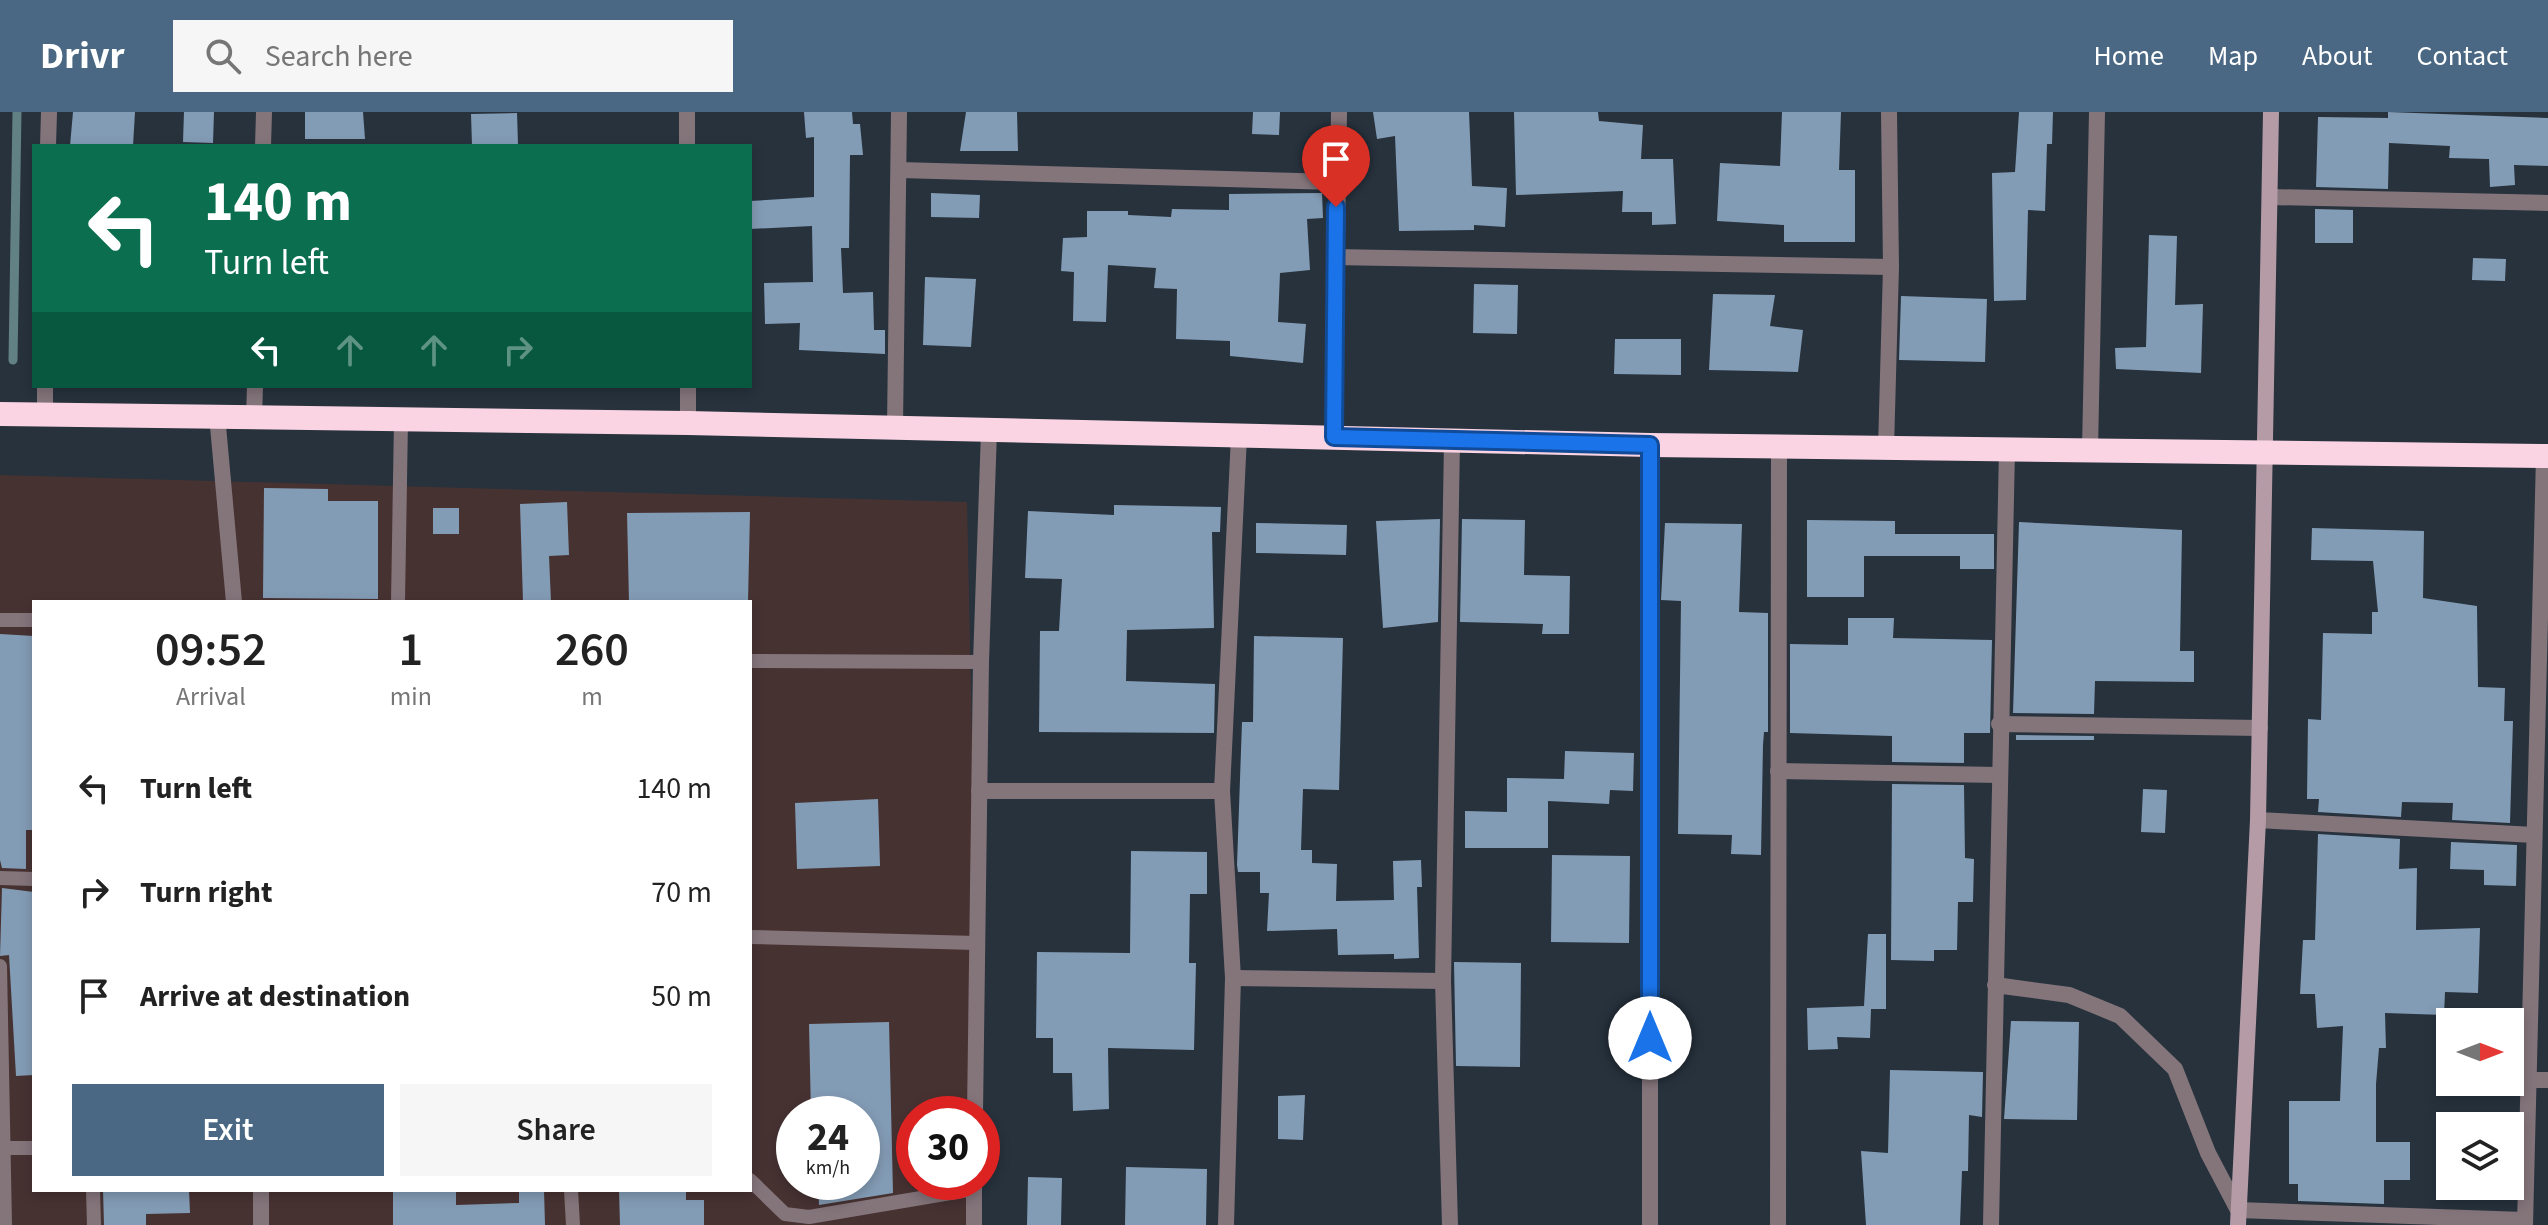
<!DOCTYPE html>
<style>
:root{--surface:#fff;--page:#f6f6f6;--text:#222;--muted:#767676;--accent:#4a6883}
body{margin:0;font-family:"Source Sans 3",sans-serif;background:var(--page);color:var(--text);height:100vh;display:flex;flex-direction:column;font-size:30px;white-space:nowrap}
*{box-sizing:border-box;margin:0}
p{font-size:26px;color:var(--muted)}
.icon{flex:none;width:44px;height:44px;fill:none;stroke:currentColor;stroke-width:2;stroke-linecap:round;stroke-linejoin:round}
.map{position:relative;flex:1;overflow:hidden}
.side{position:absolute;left:32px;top:488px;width:720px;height:592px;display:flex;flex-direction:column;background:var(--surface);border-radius:0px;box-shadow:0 4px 12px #0003}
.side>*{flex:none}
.banner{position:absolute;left:32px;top:32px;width:720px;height:244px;border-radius:0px;box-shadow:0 4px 12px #0003;background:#0b6e4f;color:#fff;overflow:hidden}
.needle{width:52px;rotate:90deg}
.controls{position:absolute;left:2436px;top:896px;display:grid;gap:16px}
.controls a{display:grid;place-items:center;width:88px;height:88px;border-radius:0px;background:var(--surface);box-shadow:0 4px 12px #0003;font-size:40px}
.speed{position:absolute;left:776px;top:984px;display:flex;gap:16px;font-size:40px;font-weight:700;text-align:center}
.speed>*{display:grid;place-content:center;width:104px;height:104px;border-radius:50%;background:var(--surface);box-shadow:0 4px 12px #0003;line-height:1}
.speed small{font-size:20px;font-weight:400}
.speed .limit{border:12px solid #d22;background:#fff;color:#111}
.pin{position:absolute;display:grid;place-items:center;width:68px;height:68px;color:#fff;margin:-82px -34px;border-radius:50% 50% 50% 0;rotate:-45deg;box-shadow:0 0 8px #0007}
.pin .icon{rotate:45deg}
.me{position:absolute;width:88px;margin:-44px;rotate:0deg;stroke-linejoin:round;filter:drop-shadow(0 0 6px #0008)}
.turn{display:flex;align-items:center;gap:28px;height:168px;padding:0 40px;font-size:36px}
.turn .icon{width:104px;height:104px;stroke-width:2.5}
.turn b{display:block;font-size:56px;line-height:68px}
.lanes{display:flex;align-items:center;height:76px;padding:0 40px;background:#0003;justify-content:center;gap:40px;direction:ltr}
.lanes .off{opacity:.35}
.eta{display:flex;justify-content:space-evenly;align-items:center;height:136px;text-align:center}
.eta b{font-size:48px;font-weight:600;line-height:56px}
.primary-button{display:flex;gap:16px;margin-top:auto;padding:16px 40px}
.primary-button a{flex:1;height:92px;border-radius:0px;background:var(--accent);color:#fff;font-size:32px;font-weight:600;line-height:92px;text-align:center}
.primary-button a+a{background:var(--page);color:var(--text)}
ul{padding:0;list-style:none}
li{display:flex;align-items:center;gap:24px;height:104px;padding:0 40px}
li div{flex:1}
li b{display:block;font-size:30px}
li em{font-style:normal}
header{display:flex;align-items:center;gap:48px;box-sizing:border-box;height:112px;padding:0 40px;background:var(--accent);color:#fff}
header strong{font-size:38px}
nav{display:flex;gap:44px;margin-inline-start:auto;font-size:28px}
.search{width:560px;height:72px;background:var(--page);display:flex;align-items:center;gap:20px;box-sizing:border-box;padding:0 28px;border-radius:0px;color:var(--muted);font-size:30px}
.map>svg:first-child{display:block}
.commercial{fill:#473232;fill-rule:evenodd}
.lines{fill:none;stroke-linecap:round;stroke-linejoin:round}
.stream{stroke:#628185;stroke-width:9}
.building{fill:#839cb5}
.lane{stroke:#84757b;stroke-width:14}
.street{stroke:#84757b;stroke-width:16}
.secondary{stroke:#b49ba5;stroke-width:16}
.highway{stroke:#fad4e3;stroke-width:24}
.route-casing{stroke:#114b97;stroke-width:20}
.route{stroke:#1a73e8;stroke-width:14}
</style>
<header>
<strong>Drivr</strong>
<div class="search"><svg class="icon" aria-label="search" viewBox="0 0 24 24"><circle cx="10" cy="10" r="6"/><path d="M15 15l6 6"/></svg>Search here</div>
<nav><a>Home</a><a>Map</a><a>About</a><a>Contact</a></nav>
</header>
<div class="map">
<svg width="2548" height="1113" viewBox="0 0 2548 1113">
<rect width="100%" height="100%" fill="#27323d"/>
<!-- commercial -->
<path class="commercial" d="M 0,363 L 967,390 L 980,1002 L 914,1002 L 914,1070 L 981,1070 L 982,1113 L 0,1113 ZM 34,490 L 750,490 L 750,1078 L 34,1078 ZM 794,1002 L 862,1002 L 862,1070 L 794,1070 Z"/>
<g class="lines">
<!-- stream -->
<path class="stream" d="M 13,248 L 17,0"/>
</g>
<!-- building -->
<g class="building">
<path d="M 73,0 L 135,0 L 133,34 L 70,34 Z"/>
<path d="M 184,0 L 214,0 L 213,31 L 183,30 Z"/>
<path d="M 305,0 L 363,0 L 365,27 L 305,27 Z"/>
<path d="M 804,0 L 852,0 L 853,12 L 860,12 L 863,43 L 850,43 L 849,136 L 841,136 L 843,181 L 873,180 L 874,218 L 885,218 L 885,242 L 799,238 L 800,211 L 765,212 L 764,171 L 813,170 L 812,114 L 750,117 L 750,89 L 814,85 L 814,25 L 806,26 Z"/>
<path d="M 966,0 L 1017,0 L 1018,39 L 960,39 Z"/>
<path d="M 1253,0 L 1280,0 L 1279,23 L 1252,22 Z"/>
<path d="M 1373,0 L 1469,0 L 1472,74 L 1507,76 L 1505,115 L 1474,113 L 1474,118 L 1399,119 L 1395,24 L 1377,27 Z"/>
<path d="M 1514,0 L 1598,0 L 1599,9 L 1643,13 L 1641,47 L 1673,47 L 1676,112 L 1652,113 L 1652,100 L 1622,100 L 1623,79 L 1516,83 Z"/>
<path d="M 1782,0 L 1841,0 L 1839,58 L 1855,58 L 1855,130 L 1784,130 L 1784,113 L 1717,109 L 1720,51 L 1780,54 Z"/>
<path d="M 2019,0 L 2053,0 L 2052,32 L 2047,32 L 2045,99 L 2028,98 L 2026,188 L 1994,189 L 1992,61 L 2015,60 Z"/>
<path d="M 2388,0 L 2548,6 L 2548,54 L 2514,53 L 2515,73 L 2490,75 L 2489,47 L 2449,46 L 2450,34 L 2389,31 L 2388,77 L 2316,75 L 2318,5 L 2388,6 Z"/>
<path d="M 517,1 L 518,33 L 472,34 L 471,2 Z"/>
<path d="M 931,81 L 980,83 L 979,106 L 931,105 Z"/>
<path d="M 1322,81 L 1323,106 L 1307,107 L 1310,158 L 1280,161 L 1278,210 L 1306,212 L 1303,251 L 1230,244 L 1230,229 L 1176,227 L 1177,177 L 1154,176 L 1156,156 L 1108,153 L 1106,210 L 1073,209 L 1074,160 L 1061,159 L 1063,126 L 1087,125 L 1087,99 L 1128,99 L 1128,103 L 1171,105 L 1172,97 L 1229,98 L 1229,82 Z"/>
<path d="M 2315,97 L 2353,98 L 2353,131 L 2315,131 Z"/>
<path d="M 2149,123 L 2177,124 L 2175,193 L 2203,192 L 2201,261 L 2116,257 L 2115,236 L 2146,235 Z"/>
<path d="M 2473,146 L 2506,147 L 2505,169 L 2472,168 Z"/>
<path d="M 925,165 L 976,167 L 971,235 L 923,233 Z"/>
<path d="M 1474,172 L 1518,173 L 1517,222 L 1473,221 Z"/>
<path d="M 1713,182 L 1775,183 L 1770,214 L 1803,218 L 1798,260 L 1709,258 Z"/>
<path d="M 1901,184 L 1987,187 L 1985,250 L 1899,248 Z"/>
<path d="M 1615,227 L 1681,227 L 1681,263 L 1614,262 Z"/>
<path d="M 264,376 L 328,377 L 328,389 L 378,389 L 378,487 L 263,486 Z"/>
<path d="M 567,390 L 569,443 L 549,444 L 551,490 L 523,490 L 520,392 Z"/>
<path d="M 1114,393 L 1221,395 L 1220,420 L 1212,420 L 1214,516 L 1127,518 L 1126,569 L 1215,572 L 1214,621 L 1039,620 L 1040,519 L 1059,519 L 1062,467 L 1025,466 L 1028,399 L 1114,403 Z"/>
<rect x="433" y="396" width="26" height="26"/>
<path d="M 750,400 L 748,490 L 629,490 L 627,401 Z"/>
<path d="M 1440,407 L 1438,510 L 1383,516 L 1376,409 Z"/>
<path d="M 1462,407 L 1525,408 L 1524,463 L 1570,464 L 1569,522 L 1542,522 L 1543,512 L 1460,510 Z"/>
<path d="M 1807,408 L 1895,409 L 1895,422 L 1994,422 L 1994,457 L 1960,457 L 1960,444 L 1864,444 L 1864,485 L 1807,485 Z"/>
<path d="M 2019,410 L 2182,418 L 2180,539 L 2194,539 L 2194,570 L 2095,569 L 2094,602 L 2013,601 Z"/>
<path d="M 1256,411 L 1347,413 L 1346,443 L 1256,441 Z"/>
<path d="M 1665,411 L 1742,412 L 1739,500 L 1768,501 L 1768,620 L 1764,620 L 1763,633 L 1761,743 L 1731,742 L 1732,723 L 1678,722 L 1681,489 L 1661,488 Z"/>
<path d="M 2312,416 L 2424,419 L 2423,486 L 2477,494 L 2478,575 L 2505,576 L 2504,609 L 2513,609 L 2510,711 L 2452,708 L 2453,691 L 2402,690 L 2401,705 L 2318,700 L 2319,687 L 2307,687 L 2308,607 L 2321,608 L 2323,521 L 2372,522 L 2372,500 L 2378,500 L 2373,449 L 2311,448 Z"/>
<path d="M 1848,506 L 1894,506 L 1893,526 L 1992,528 L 1990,621 L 1964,621 L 1964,651 L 1892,650 L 1892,624 L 1790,621 L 1790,532 L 1848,533 Z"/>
<path d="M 0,522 L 34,524 L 34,718 L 26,718 L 26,757 L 2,756 L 0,748 Z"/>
<path d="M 1254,524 L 1343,526 L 1339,678 L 1303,677 L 1301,738 L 1312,738 L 1312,751 L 1337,752 L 1336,789 L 1394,788 L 1393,749 L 1421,748 L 1422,775 L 1417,775 L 1419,846 L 1394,847 L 1394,842 L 1338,843 L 1337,817 L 1267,819 L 1269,781 L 1260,781 L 1260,760 L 1238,760 L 1237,753 L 1242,610 L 1253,610 Z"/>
<path d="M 2016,623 L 2094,624 L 2094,628 L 2016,628 Z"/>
<path d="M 1565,639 L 1634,641 L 1633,679 L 1610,678 L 1609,692 L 1548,689 L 1548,736 L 1465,736 L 1465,699 L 1507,700 L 1507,666 L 1564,667 Z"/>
<path d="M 1892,672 L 1964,673 L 1965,746 L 1974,747 L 1973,790 L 1958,790 L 1957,838 L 1934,838 L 1934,849 L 1891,848 Z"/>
<path d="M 2143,677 L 2167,678 L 2165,721 L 2141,720 Z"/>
<path d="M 878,687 L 880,754 L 797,757 L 795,691 Z"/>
<path d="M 2318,722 L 2400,727 L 2399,757 L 2417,756 L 2416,818 L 2480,816 L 2478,881 L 2445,880 L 2444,903 L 2385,901 L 2386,936 L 2379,936 L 2376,972 L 2376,1030 L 2410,1030 L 2410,1068 L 2384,1068 L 2384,1092 L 2298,1089 L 2298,1072 L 2289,1072 L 2289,989 L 2340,989 L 2343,914 L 2317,916 L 2315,882 L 2300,882 L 2303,828 L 2315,828 Z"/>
<path d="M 2451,730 L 2517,733 L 2516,774 L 2484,773 L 2484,758 L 2450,757 Z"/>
<path d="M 1131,739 L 1207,740 L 1207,782 L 1190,782 L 1189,851 L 1196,851 L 1194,938 L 1108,936 L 1109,997 L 1073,999 L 1072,961 L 1053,961 L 1053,926 L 1036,926 L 1037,840 L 1130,841 Z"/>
<path d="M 1552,743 L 1630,744 L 1629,831 L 1551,830 Z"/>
<path d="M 2,776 L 34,780 L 34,963 L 16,964 L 9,843 L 0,844 Z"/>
<path d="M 1868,822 L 1886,822 L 1886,897 L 1871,897 L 1870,926 L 1837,925 L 1838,937 L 1808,938 L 1807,896 L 1864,894 Z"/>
<path d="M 1454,850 L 1521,851 L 1520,955 L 1456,954 Z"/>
<path d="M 2011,909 L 2079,910 L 2077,1008 L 2004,1007 Z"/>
<path d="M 889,910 L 893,1081 L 819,1093 L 818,1070 L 862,1070 L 862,1002 L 811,1002 L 809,912 Z"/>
<path d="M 1890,958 L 1983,960 L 1982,1005 L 1969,1003 L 1968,1059 L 1962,1059 L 1960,1113 L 1866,1113 L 1861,1039 L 1888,1041 Z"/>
<path d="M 1305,983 L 1303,1028 L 1278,1027 L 1278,984 Z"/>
<path d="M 1126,1055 L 1207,1057 L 1206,1113 L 1125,1113 Z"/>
<path d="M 1028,1065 L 1062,1066 L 1061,1113 L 1027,1113 Z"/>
<path d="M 103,1078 L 189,1078 L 190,1101 L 146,1102 L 146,1113 L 104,1113 Z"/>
<path d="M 393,1078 L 456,1078 L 456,1093 L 519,1091 L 519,1078 L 544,1078 L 545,1113 L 393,1113 Z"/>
<path d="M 619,1078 L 686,1078 L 686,1088 L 704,1088 L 704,1113 L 620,1113 Z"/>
</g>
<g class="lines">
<!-- lane -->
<g class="lane">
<path d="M 398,490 L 401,308"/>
<path d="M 0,508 L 34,508"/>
<path d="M 750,549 L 981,550"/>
<path d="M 0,766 L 34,767"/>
<path d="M 750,825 L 976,831"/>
<path d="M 0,854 L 5,1113"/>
<path d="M 0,1036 L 34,1036"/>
<path d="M 750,1068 L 785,1102 L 809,1105 L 974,1077"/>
<path d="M 93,1078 L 94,1113"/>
<path d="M 571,1078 L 573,1113"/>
</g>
<!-- street -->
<g class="street">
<path d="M 48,34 L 49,0"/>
<path d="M 263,34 L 264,0"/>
<path d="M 687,34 L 687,0"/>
<path d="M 899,58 L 1336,70"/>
<path d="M 2270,85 L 2548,91"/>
<path d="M 1334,145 L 1891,155"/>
<path d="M 688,274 L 688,311"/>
<path d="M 45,303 L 45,274"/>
<path d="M 217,303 L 234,490"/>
<path d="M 254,305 L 255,274"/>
<path d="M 895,315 L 899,0"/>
<path d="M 1334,325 L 1339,0"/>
<path d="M 1650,333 L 1650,1113"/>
<path d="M 1886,336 L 1891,155 L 1889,0"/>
<path d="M 2090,338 L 2097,0"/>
<path d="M 1999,612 L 2260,616"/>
<path d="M 1778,659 L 1998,663"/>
<path d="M 979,679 L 1222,679"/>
<path d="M 2258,708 L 2534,723"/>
<path d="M 1233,866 L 1443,869"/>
<path d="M 1995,873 L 2069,883 L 2120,904 L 2175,957 L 2208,1041 L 2238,1098 L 2525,1108"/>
<path d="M 2528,968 L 2548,968"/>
<path d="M 975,1002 L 981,550 L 989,319"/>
<path d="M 261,1078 L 261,1113"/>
<path d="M 974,1113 L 974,1070"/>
<path d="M 1226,1113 L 1233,866 L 1222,679 L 1239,324"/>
<path d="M 1450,1113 L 1443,869 L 1452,329"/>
<path d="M 1778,1113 L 1779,335"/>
<path d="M 1991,1113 L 2007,337"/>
<path d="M 2525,1113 L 2544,344"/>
</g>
<!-- secondary -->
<path class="secondary" d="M 2238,1113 L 2258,708 L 2271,0"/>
<!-- highway -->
<path class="highway" d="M 0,302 L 688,311 L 1650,333 L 2548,344"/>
</g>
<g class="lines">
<!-- route casing -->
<g class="route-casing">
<path id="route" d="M 1336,95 L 1334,325 L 1650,333 L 1650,926"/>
</g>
<!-- route -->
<use href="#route" class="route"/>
</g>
</svg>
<div class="controls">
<a><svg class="needle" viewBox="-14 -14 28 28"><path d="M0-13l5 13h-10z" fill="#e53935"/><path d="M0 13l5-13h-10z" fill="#767676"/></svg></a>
<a><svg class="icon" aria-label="layers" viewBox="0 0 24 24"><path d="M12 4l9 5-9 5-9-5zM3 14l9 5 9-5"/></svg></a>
</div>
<div class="speed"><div>24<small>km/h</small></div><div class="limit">30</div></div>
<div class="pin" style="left:1336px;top:95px;background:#d93025"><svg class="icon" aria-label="arrive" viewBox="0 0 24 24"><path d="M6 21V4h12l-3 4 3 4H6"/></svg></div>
<svg class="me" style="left:1650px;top:926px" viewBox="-20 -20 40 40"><circle r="19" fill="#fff"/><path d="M0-13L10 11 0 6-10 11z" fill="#1a73e8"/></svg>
<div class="banner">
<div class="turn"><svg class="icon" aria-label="left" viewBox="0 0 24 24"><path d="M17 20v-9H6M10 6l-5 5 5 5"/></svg><div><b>140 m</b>Turn left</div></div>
<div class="lanes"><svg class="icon" aria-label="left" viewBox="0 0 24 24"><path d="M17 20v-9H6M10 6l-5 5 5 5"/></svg><svg class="icon off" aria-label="ahead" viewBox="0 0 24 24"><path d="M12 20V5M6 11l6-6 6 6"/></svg><svg class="icon off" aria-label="ahead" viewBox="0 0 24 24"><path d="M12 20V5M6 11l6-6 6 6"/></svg><svg class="icon off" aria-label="right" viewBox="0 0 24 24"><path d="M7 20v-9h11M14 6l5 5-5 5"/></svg></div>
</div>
<section class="side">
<div class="eta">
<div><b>09:52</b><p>Arrival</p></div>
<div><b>1</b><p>min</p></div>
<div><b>260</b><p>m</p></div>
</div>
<ul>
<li><svg class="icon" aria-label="left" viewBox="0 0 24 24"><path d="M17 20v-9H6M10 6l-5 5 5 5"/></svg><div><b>Turn left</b></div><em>140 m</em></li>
<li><svg class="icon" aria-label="right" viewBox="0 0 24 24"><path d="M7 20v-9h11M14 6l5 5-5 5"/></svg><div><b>Turn right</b></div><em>70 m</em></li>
<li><svg class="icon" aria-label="arrive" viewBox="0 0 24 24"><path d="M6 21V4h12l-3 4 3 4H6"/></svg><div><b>Arrive at destination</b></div><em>50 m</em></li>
</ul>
<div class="primary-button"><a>Exit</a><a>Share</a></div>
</section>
</div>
